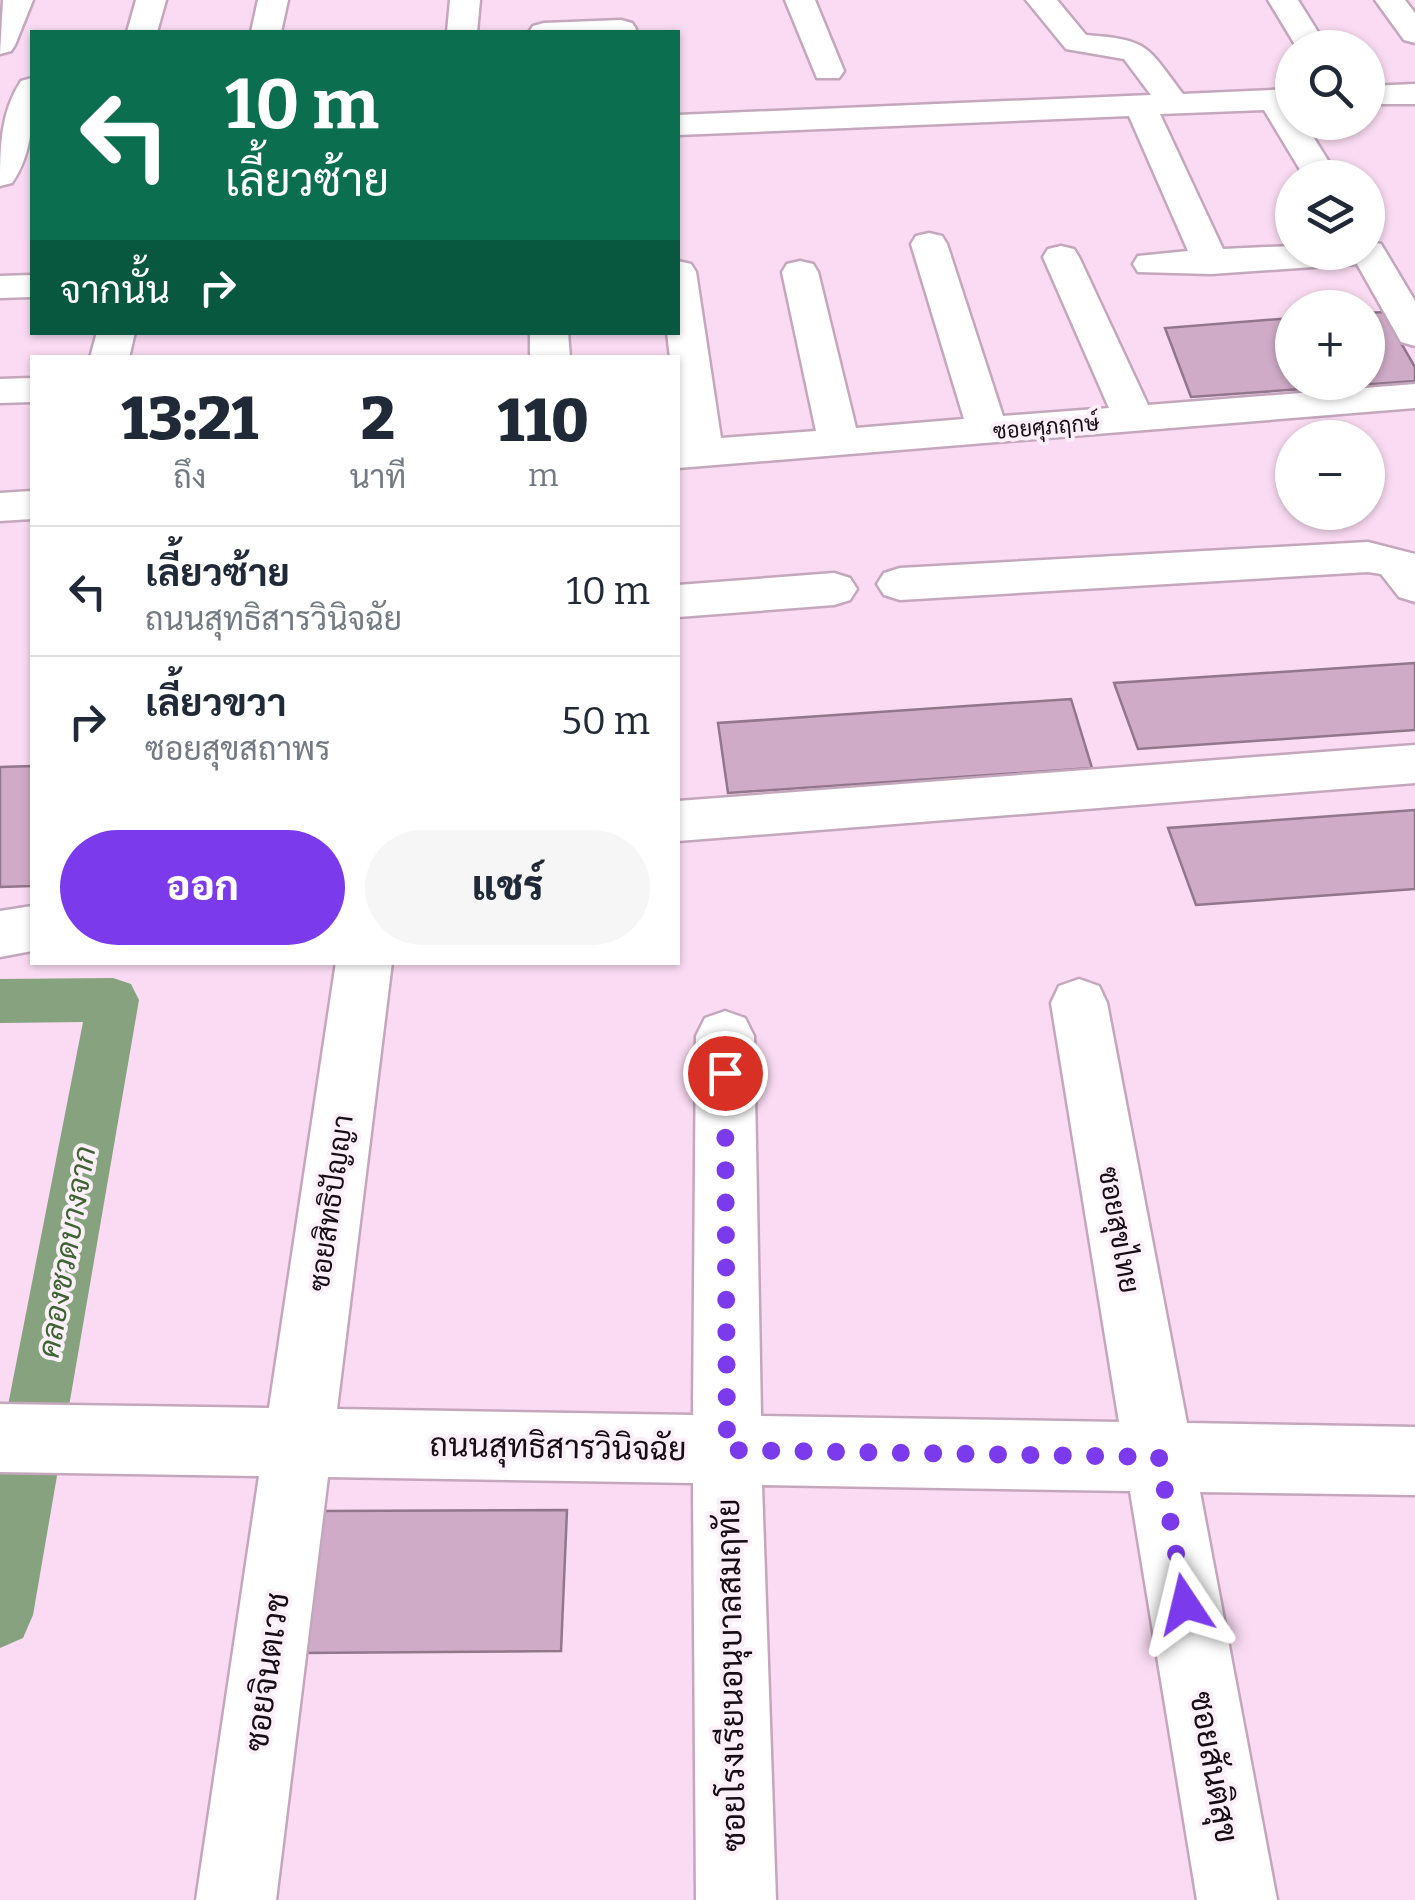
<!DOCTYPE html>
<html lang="th">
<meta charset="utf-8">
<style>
:root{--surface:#fff;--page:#f6f6f7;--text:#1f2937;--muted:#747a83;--line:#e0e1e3;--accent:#7c3aed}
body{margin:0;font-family:Bitter,Sarabun,serif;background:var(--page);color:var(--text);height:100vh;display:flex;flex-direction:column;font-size:38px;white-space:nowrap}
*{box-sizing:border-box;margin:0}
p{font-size:32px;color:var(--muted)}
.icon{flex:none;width:55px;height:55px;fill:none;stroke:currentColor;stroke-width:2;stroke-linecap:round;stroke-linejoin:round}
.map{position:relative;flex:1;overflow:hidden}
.details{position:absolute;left:30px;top:355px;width:650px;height:610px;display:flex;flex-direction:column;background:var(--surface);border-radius:0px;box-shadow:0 2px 8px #0004}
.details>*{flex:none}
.banner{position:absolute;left:30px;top:30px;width:650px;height:305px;border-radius:0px;box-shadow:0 2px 8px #0004;background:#0b6e4f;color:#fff;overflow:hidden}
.fabs{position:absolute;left:1275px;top:30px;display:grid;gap:20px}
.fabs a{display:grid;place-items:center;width:110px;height:110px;border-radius:50%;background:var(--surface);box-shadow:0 2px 8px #0004;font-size:50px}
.pin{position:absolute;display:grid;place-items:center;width:85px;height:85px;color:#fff;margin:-42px;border:5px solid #fff;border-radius:50%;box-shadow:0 2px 10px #0007}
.me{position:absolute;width:110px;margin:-55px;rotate:350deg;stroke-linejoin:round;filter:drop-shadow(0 0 8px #0008)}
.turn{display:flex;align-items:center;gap:35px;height:210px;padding:0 30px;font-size:45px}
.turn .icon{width:130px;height:130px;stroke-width:2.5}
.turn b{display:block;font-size:70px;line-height:85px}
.then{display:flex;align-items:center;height:95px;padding:0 30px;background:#0003;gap:20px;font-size:38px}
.eta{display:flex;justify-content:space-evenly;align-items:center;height:170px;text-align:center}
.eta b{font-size:60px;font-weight:800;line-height:70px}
.primary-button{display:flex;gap:20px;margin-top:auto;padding:20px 30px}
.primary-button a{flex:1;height:115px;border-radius:60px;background:var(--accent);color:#fff;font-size:40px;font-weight:800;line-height:115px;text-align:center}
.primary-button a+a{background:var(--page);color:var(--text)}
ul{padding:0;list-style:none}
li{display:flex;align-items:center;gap:30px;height:130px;padding:0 30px;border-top:2px solid var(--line)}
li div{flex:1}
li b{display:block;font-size:38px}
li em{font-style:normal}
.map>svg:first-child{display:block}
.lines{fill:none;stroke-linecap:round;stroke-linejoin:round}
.canal{fill:#87a27f;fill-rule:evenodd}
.building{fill:#cfabc7;stroke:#92768c;stroke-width:2.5}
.minor-casing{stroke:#c4a7bd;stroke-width:5}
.minor{fill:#fff;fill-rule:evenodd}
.route{stroke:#7c3aed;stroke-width:18;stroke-dasharray:0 32.4}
.labels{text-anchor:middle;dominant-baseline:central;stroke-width:8;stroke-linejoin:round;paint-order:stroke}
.far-street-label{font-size:22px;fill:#170d15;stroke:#fbeff8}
.street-label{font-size:28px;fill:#170d15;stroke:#fbeff8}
.water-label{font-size:30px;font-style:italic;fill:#3e6332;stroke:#fbeff8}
.near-street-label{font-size:32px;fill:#170d15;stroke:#fbeff8}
</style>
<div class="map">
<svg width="1415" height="1900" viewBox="0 0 1415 1900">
<rect width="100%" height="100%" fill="#fadbf3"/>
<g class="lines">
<!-- canal -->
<path class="canal" d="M 113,978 L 131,984 L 139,1000 L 33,1615 L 23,1638 L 0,1648 L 0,1446 L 83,1022 L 0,1023 L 0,979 Z"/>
</g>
<!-- building -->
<g class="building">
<path d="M 1383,312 L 1415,367 L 1415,381 L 1191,397 L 1165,328 L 1292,318 L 1292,382 L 1368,382 L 1368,313 Z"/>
<path d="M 1415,663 L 1415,730 L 1138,749 L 1114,683 Z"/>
<path d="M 1071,699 L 1092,768 L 728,793 L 718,723 Z"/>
<path d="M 32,766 L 32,886 L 0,887 L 0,767 Z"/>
<path d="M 1415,810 L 1415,889 L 1196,905 L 1168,828 Z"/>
<path d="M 567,1510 L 561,1651 L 299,1653 L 320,1511 Z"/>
</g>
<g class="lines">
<!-- minor casing -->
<g class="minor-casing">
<g id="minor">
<path d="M 3,0 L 33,0 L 15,45 L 11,51 L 0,54 Z"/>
<path d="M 136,0 L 166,0 L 157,32 L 127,32 Z"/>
<path d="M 258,0 L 288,0 L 281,32 L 251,32 Z"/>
<path d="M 450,0 L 480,0 L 477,32 L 447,32 Z"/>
<path d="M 785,0 L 815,0 L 844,71 L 839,78 L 817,78 Z"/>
<path d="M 1026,0 L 1057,0 L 1086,35 C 1149,40 1146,45 1183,94 L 1292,89 L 1292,122 L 1304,122 L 1339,178 L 1305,178 L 1264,110 L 1160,114 L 1223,249 L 1292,246 L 1292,252 L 1368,252 L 1368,241 L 1381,244 L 1415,301 L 1415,346 L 1401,342 L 1357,264 L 1211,274 L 1138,272 L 1133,264 L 1138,256 L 1188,251 L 1129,116 L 678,135 L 678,115 L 1151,95 L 1124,59 L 1066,49 Z"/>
<path d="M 1268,0 L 1298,0 L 1328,48 L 1297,48 Z"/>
<path d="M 1375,0 L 1405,0 L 1415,13 L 1415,43 L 1404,40 Z"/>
<path d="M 621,20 L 632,23 L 636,29 L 634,32 L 529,32 L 533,26 L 544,23 Z"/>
<path d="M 32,78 C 34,113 33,153 12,183 L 0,186 C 0,149 0,113 21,81 Z"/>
<path d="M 1415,84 L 1415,104 L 1368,104 L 1368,86 Z"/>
<path d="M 929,233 L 942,236 L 947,244 L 1003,416 L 1109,408 L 1043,257 L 1048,249 L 1061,246 L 1074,249 L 1079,257 L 1148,405 L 1415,384 L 1415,408 L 678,468 L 678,358 L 670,358 L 667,332 L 678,332 L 678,261 L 691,264 L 696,272 L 721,438 L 816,431 L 782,272 L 787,264 L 800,261 L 813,264 L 818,272 L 856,428 L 964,419 L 911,244 L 916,236 Z"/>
<path d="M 32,275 L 32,297 L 0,298 L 0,276 Z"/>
<path d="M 97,332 L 135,332 L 129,358 L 90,358 Z"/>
<path d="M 530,332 L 568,332 L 570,358 L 530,358 Z"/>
<path d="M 32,378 L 32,402 L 0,403 L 0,379 Z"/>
<path d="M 32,491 L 32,519 L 0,521 L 0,493 Z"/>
<path d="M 1368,542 L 1415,554 L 1415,602 L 1399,597 L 1381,574 L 1368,572 L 900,600 L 884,595 L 877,584 L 884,573 L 900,568 Z"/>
<path d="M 834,573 L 850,578 L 857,589 L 850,600 L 834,605 L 678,617 L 678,585 Z"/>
<path d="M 1415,745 L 1415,783 L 678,841 L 678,801 Z"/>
<path d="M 32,906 L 32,951 L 0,957 L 0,911 Z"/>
<path d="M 336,962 L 392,962 L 337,1409 L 693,1415 L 696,1036 L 705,1018 L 725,1011 L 745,1018 L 754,1036 L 761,1416 L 1119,1422 L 1051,1003 L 1059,986 L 1079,979 L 1099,986 L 1107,1003 L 1187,1423 L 1415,1427 L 1415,1495 L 1200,1492 L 1277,1900 L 1197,1900 L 1130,1491 L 762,1485 L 776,1900 L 696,1900 L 693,1483 L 328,1477 L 276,1900 L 196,1900 L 259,1476 L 0,1472 L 0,1404 L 269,1408 Z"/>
</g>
</g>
<!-- minor -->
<use href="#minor" class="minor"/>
</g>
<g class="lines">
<!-- route -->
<path class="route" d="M 725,1073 L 727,1450 L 1159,1457 L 1185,1604"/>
</g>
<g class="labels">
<!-- far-street labels -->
<g class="far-street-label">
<text transform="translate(1046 427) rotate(-5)">ซอยศุภฤกษ์</text>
</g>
<!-- street labels -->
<g class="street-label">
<text transform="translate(331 1203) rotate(-82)">ซอยสิทธิปัญญา</text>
<text transform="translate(1119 1230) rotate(80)">ซอยสุขไทย</text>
</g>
<!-- water labels -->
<g class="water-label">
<text transform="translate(67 1252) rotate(-80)">คลองชวดบางจาก</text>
</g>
<!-- near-street labels -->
<g class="near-street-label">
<text transform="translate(558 1447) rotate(1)">ถนนสุทธิสารวินิจฉัย</text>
<text transform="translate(267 1672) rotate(-82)">ซอยจินตเวช</text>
<text transform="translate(731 1675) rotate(-91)">ซอยโรงเรียนอนุบาลสมฤทัย</text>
<text transform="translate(1214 1767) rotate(80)">ซอยสันติสุข</text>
</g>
</g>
</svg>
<div class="fabs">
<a><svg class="icon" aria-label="search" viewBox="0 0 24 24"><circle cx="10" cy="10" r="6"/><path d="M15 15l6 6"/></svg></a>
<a><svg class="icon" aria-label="layers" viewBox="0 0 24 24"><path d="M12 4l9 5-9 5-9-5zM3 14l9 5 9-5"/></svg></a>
<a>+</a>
<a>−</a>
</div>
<div class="pin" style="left:725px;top:1073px;background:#d93025"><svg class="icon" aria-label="arrive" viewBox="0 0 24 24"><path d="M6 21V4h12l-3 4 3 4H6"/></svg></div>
<svg class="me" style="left:1185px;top:1604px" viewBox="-20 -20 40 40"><path d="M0-17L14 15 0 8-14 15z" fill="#7c3aed" stroke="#fff" stroke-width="4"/></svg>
<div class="banner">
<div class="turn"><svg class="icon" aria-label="left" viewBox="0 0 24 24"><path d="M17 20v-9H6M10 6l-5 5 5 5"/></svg><div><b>10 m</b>เลี้ยวซ้าย</div></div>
<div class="then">จากนั้น<svg class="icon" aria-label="right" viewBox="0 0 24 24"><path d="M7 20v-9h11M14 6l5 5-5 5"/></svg></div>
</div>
<section class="details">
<div class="eta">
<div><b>13:21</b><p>ถึง</p></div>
<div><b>2</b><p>นาที</p></div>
<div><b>110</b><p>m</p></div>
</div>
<ul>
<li><svg class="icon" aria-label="left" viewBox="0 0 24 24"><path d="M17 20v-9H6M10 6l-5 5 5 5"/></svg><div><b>เลี้ยวซ้าย</b><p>ถนนสุทธิสารวินิจฉัย</p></div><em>10 m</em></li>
<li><svg class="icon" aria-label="right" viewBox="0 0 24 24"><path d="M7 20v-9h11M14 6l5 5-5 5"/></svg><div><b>เลี้ยวขวา</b><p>ซอยสุขสถาพร</p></div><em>50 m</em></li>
</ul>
<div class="primary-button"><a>ออก</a><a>แชร์</a></div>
</section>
</div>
